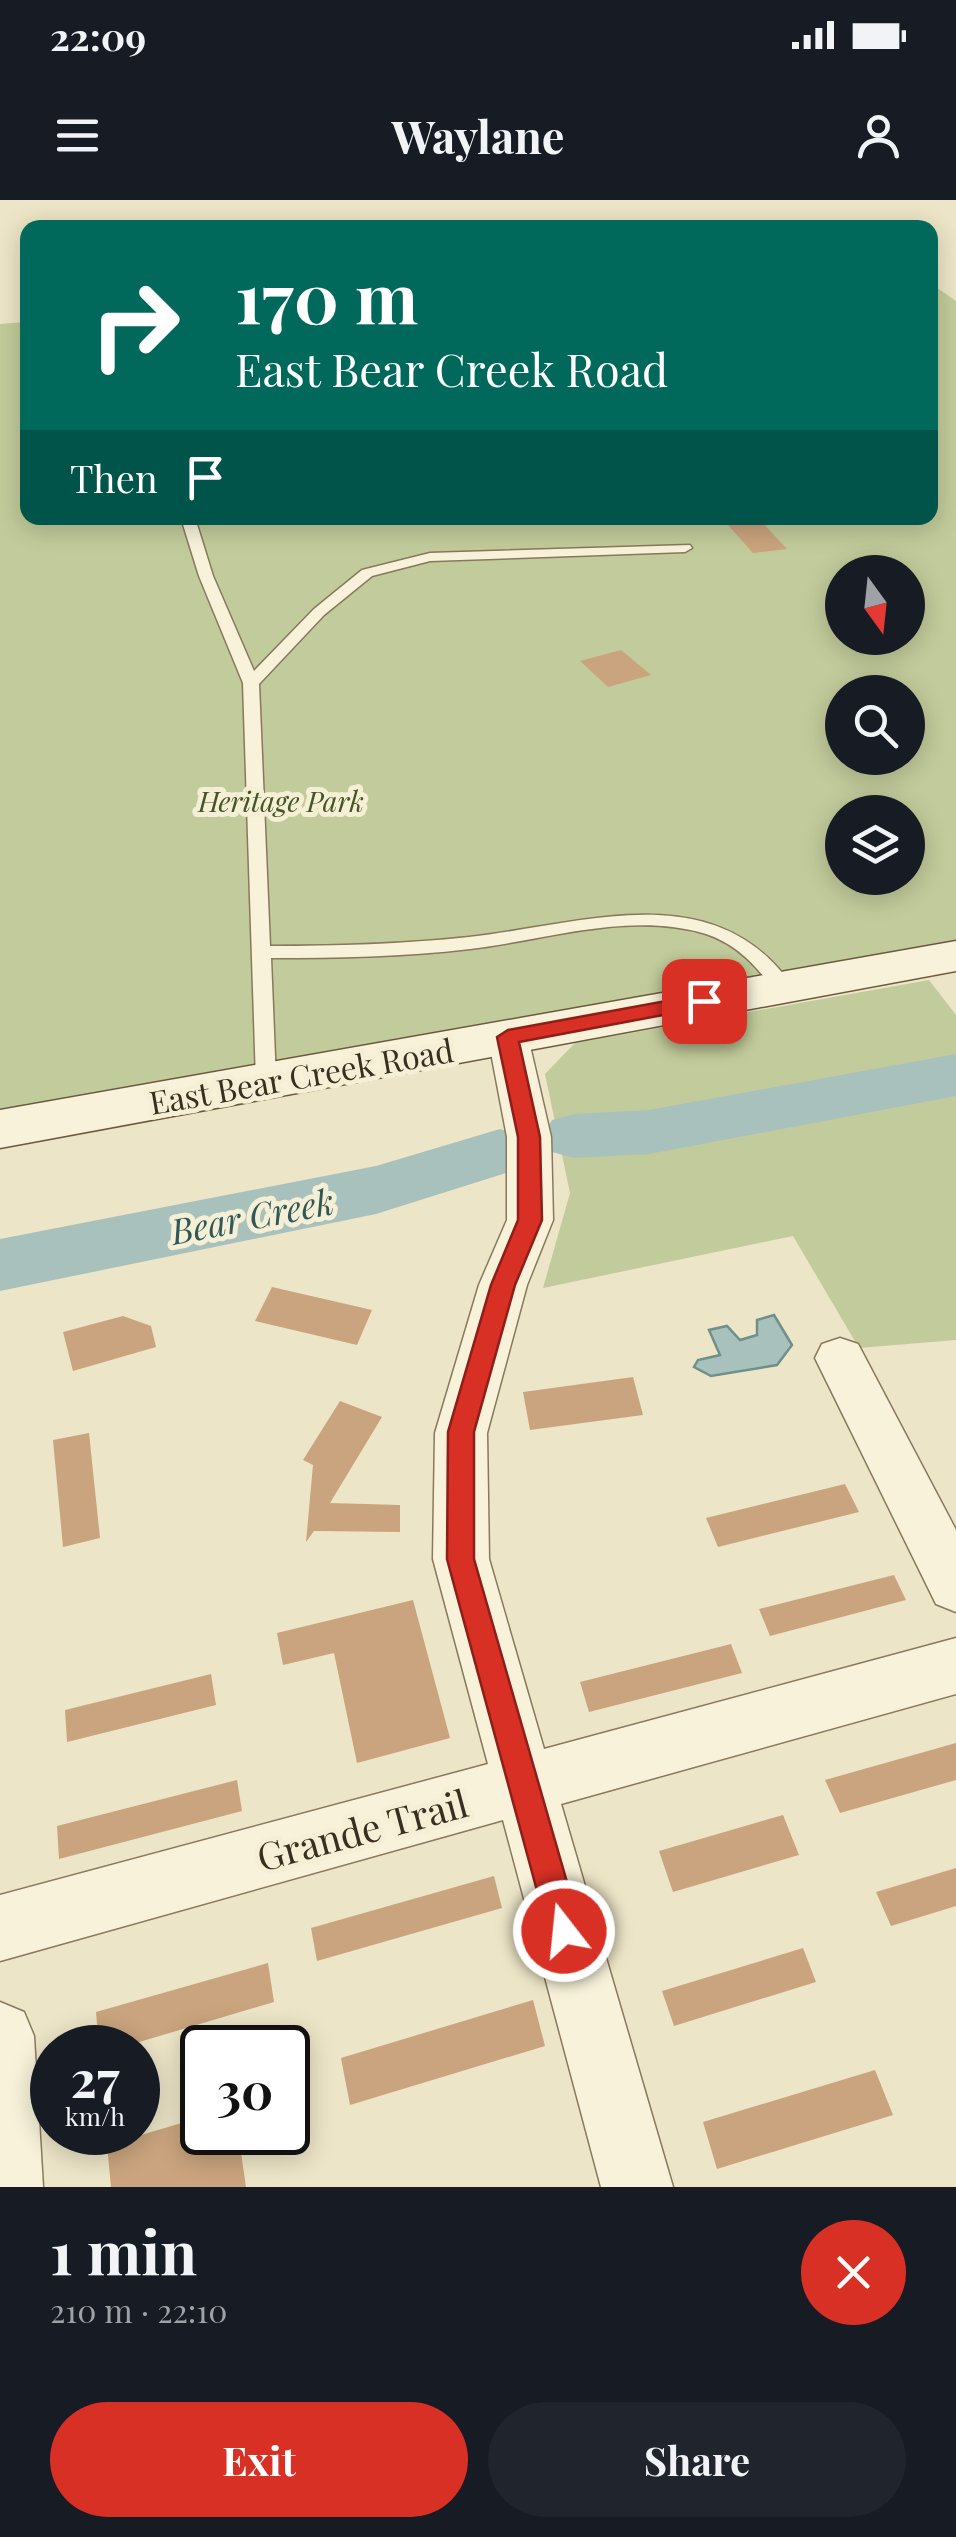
<!DOCTYPE html>
<meta charset="utf-8">
<style>
:root{--surface:#171b24;--page:#20242c;--text:#f1f3f6;--muted:#9ea1a6;--accent:#d93025}
body{margin:0;font-family:"Playfair Display",serif;background:var(--page);color:var(--text);height:100vh;display:flex;flex-direction:column;font-size:38px;white-space:nowrap}
*{box-sizing:border-box;margin:0}
p{font-size:32px;color:var(--muted)}
.icon{flex:none;width:55px;height:55px;fill:none;stroke:currentColor;stroke-width:2;stroke-linecap:round;stroke-linejoin:round}
.map{position:relative;height:1987px;overflow:hidden}
.sheet{display:flex;flex-direction:column;background:var(--surface);flex:1}
.sheet>*{flex:none}
.top-card{position:absolute;left:20px;top:20px;width:918px;height:305px;border-radius:20px;box-shadow:0 5px 25px #0003;background:#00695c;color:#fff;overflow:hidden}
.needle{width:65px;rotate:165deg}
.tools{position:absolute;left:825px;top:355px;display:grid;gap:20px}
.tools a{display:grid;place-items:center;width:100px;height:100px;border-radius:50%;background:var(--surface);box-shadow:0 5px 25px #0003;font-size:50px}
.speed{position:absolute;left:30px;top:1825px;display:flex;gap:20px;font-size:50px;font-weight:700;text-align:center}
.speed>*{display:grid;place-content:center;width:130px;height:130px;border-radius:50%;background:var(--surface);box-shadow:0 5px 25px #0003;line-height:1}
.speed small{font-size:25px;font-weight:400}
.speed .limit{border:5px solid #111;border-radius:15px;background:#fff;color:#111}
.pin{position:absolute;display:grid;place-items:center;width:85px;height:85px;color:#fff;margin:-42px;border-radius:20px;box-shadow:0 5px 15px #0006}
.me{position:absolute;width:110px;margin:-55px;rotate:344deg;stroke-linejoin:round;filter:drop-shadow(0 0 8px #0008)}
.turn{display:flex;align-items:center;gap:35px;height:210px;padding:0 50px;font-size:45px}
.turn .icon{width:130px;height:130px;stroke-width:2.5}
.turn b{display:block;font-size:70px;line-height:85px}
.then{display:flex;align-items:center;height:95px;padding:0 50px;background:#0003;gap:20px;font-size:38px}
.round{display:grid;place-items:center;flex:none;width:105px;height:105px;border-radius:52px;background:var(--page)}
.overview{display:flex;align-items:center;justify-content:space-between;height:170px;padding:0 50px}
h1{font-size:60px;font-weight:700;line-height:75px}
.action{display:flex;gap:20px;margin-top:auto;padding:20px 50px}
.action a{flex:1;height:115px;border-radius:60px;background:var(--accent);color:#fff;font-size:40px;font-weight:700;line-height:115px;text-align:center}
.action a+a{background:var(--page);color:var(--text)}
.status{display:flex;justify-content:space-between;align-items:center;height:70px;padding:0 50px;background:var(--surface);direction:ltr}
.status svg{height:28px;fill:currentColor}
header{display:flex;justify-content:space-between;align-items:center;height:130px;padding:0 50px;background:var(--surface);font-size:45px;font-weight:700}
.map>svg:first-child{display:block}
.green{fill:#c2cb9b;fill-rule:evenodd}
.water{fill:#a8c1bc;stroke:#6f908a;stroke-width:2.5}
.lines{fill:none;stroke-linecap:round;stroke-linejoin:round}
.river{fill:#a8c1bc;fill-rule:evenodd}
.building{fill:#caa47e}
.service-casing{stroke:#89785d;stroke-width:3}
.minor-casing{stroke:#89785d;stroke-width:3}
.secondary-casing{stroke:#6b5940;stroke-width:3}
.service{fill:#f8f2da;fill-rule:evenodd}
.minor{fill:#f8f2da;fill-rule:evenodd}
.secondary{fill:#f8f2da;fill-rule:evenodd}
.route{fill:#d93025;stroke:#8d1f18;stroke-width:2.5}
.labels{text-anchor:middle;dominant-baseline:central;stroke-width:10;stroke-linejoin:round;paint-order:stroke}
.far-park-label{font-size:28px;font-style:italic;fill:#465527;stroke:#f5efd6}
.street-label{font-size:32px;fill:#392e20;stroke:#f5efd6}
.water-label{font-size:35px;font-style:italic;fill:#305859;stroke:#f5efd6}
.near-street-label{font-size:38px;fill:#392e20;stroke:#f5efd6}
</style>
<div class="status"><b>22:09</b><svg viewBox="0 0 49 12"><path d="M0 12V9h3v3zM5 12V6h3v6zM10 12V3h3v9zM15 12V0h3v12zM26 1h20v11H26zM47 4h2v5h-2z"/></svg></div>
<header><svg class="icon" aria-label="menu" viewBox="0 0 24 24"><path d="M4 6h16M4 12h16M4 18h16"/></svg>Waylane<svg class="icon" aria-label="person" viewBox="0 0 24 24"><circle cx="12" cy="8" r="4"/><path d="M4 21q1-7 8-7t8 7"/></svg></header>
<div class="map">
<svg width="956" height="1987" viewBox="0 0 956 1987">
<rect width="100%" height="100%" fill="#ede5c7"/>
<!-- green -->
<g class="green">
<path d="M 930,83 L 956,101 L 956,765 L 0,936 L 0,124 L 27,122 L 28,318 L 930,318 ZM 842,372 L 908,372 L 908,438 L 842,438 ZM 842,492 L 908,492 L 908,558 L 842,558 ZM 842,612 L 908,612 L 908,678 L 842,678 Z"/>
<path d="M 929,780 L 956,815 L 956,1140 L 859,1148 L 793,1036 L 543,1088 L 570,993 L 545,874 L 575,843 Z"/>
</g>
<!-- water -->
<path class="water" d="M 774,1115 L 792,1145 L 777,1165 L 711,1176 L 694,1167 L 698,1160 L 720,1155 L 709,1130 L 727,1126 L 740,1140 L 757,1135 L 757,1120 Z"/>
<g class="lines">
<!-- river -->
<g class="river">
<path d="M 956,854 L 956,896 L 649,954 L 574,958 L 552,952 L 543,936 L 552,920 L 574,914 L 649,910 Z"/>
<path d="M 500,929 L 522,936 L 532,952 L 522,968 L 376,1014 L 0,1091 L 0,1039 L 376,966 Z"/>
</g>
</g>
<!-- building -->
<g class="building">
<path d="M 761,321 L 787,349 L 753,353 L 728,325 Z"/>
<path d="M 621,450 L 651,475 L 608,487 L 580,461 Z"/>
<path d="M 272,1087 L 372,1110 L 357,1145 L 255,1121 Z"/>
<path d="M 123,1116 L 151,1126 L 156,1147 L 73,1171 L 63,1132 Z"/>
<path d="M 633,1177 L 643,1215 L 530,1230 L 523,1192 Z"/>
<path d="M 340,1201 L 382,1217 L 330,1303 L 400,1305 L 400,1332 L 314,1331 L 306,1342 L 313,1265 L 303,1260 Z"/>
<path d="M 89,1233 L 100,1338 L 63,1347 L 53,1240 Z"/>
<path d="M 845,1284 L 859,1312 L 718,1347 L 706,1318 Z"/>
<path d="M 894,1375 L 906,1400 L 770,1436 L 759,1409 Z"/>
<path d="M 413,1400 L 450,1538 L 357,1563 L 334,1453 L 283,1465 L 277,1433 Z"/>
<path d="M 731,1444 L 742,1473 L 589,1512 L 580,1482 Z"/>
<path d="M 211,1474 L 216,1505 L 67,1542 L 65,1510 Z"/>
<path d="M 956,1543 L 956,1580 L 840,1613 L 825,1580 Z"/>
<path d="M 237,1580 L 242,1611 L 59,1659 L 57,1626 Z"/>
<path d="M 783,1615 L 799,1655 L 673,1692 L 659,1651 Z"/>
<path d="M 956,1668 L 956,1706 L 891,1726 L 876,1692 Z"/>
<path d="M 494,1676 L 502,1708 L 317,1761 L 311,1728 Z"/>
<path d="M 803,1748 L 816,1782 L 674,1826 L 662,1791 Z"/>
<path d="M 268,1763 L 274,1802 L 119,1848 L 99,1848 L 96,1812 Z"/>
<path d="M 533,1800 L 545,1846 L 350,1905 L 341,1858 Z"/>
<path d="M 875,1870 L 893,1915 L 717,1969 L 703,1922 Z"/>
<path d="M 202,1917 L 202,1932 L 238,1932 L 246,1987 L 111,1987 L 107,1945 Z"/>
</g>
<g class="lines">
<!-- service casing -->
<g class="service-casing">
<path id="service" d="M 181,318 L 195,318 L 213,376 L 254,471 L 314,409 L 362,370 L 430,353 L 690,345 L 692,348 L 685,352 L 430,361 L 372,376 L 324,415 L 259,484 L 270,746 C 336,746 403,744 469,737 C 581,725 715,673 793,787 L 790,792 L 776,792 C 757,767 737,744 706,734 C 629,711 547,740 470,749 C 404,757 337,758 271,758 L 276,881 L 266,888 L 259,886 L 256,881 L 243,483 L 199,376 Z"/>
</g>
<!-- minor casing -->
<g class="minor-casing">
<g id="minor">
<path d="M 508,823 L 522,827 L 528,837 L 551,937 L 553,1020 L 527,1085 L 487,1233 L 489,1359 L 544,1549 L 956,1438 L 956,1494 L 561,1604 L 673,1987 L 601,1987 L 503,1620 L 0,1761 L 0,1695 L 488,1564 L 433,1359 L 435,1233 L 479,1085 L 507,1020 L 507,937 L 488,837 L 494,827 Z"/>
<path d="M 840,1138 L 858,1144 L 956,1330 L 956,1412 L 936,1404 L 815,1158 L 822,1144 Z"/>
<path d="M 0,1802 L 24,1812 L 34,1836 L 43,1987 L 0,1987 Z"/>
</g>
</g>
<!-- secondary casing -->
<g class="secondary-casing">
<path id="secondary" d="M 956,741 L 956,771 L 0,948 L 0,910 Z"/>
</g>
<!-- service -->
<use href="#service" class="service"/>
<!-- minor -->
<use href="#minor" class="minor"/>
<!-- secondary -->
<use href="#secondary" class="secondary"/>
</g>
<!-- route -->
<path class="route" d="M 704,794 L 714,801 L 711,806 L 519,842 L 540,937 L 542,1020 L 515,1085 L 474,1232 L 474,1359 L 581,1731 L 576,1742 L 564,1747 L 553,1742 L 548,1731 L 447,1359 L 448,1232 L 491,1085 L 518,1020 L 518,937 L 497,837 L 508,830 Z"/>
<g class="labels">
<!-- far-park labels -->
<g class="far-park-label">
<text x="281" y="600">Heritage Park</text>
</g>
<!-- street labels -->
<g class="street-label">
<text transform="translate(301 875) rotate(-10)">East Bear Creek Road</text>
</g>
<!-- water labels -->
<g class="water-label">
<text transform="translate(252 1015) rotate(-11)">Bear Creek</text>
</g>
<!-- near-street labels -->
<g class="near-street-label">
<text transform="translate(362 1629) rotate(-15)">Grande Trail</text>
</g>
</g>
</svg>
<div class="tools">
<a><svg class="needle" viewBox="-14 -14 28 28"><path d="M0-13l5 13h-10z" fill="#e53935"/><path d="M0 13l5-13h-10z" fill="#9ea1a6"/></svg></a>
<a><svg class="icon" aria-label="search" viewBox="0 0 24 24"><circle cx="10" cy="10" r="6"/><path d="M15 15l6 6"/></svg></a>
<a><svg class="icon" aria-label="layers" viewBox="0 0 24 24"><path d="M12 4l9 5-9 5-9-5zM3 14l9 5 9-5"/></svg></a>
</div>
<div class="speed"><div>27<small>km/h</small></div><div class="limit">30</div></div>
<div class="pin" style="left:704px;top:801px;background:#d93025"><svg class="icon" aria-label="arrive" viewBox="0 0 24 24"><path d="M6 21V4h12l-3 4 3 4H6"/></svg></div>
<svg class="me" style="left:564px;top:1731px" viewBox="-20 -20 40 40"><circle r="17" fill="#d93025" stroke="#fff" stroke-width="3"/><path d="M0-11L8 9 0 5-8 9z" fill="#fff"/></svg>
<div class="top-card">
<div class="turn"><svg class="icon" aria-label="right" viewBox="0 0 24 24"><path d="M7 20v-9h11M14 6l5 5-5 5"/></svg><div><b>170 m</b>East Bear Creek Road</div></div>
<div class="then">Then<svg class="icon" aria-label="arrive" viewBox="0 0 24 24"><path d="M6 21V4h12l-3 4 3 4H6"/></svg></div>
</div>
</div>
<section class="sheet">
<div class="overview"><div><h1>1 min</h1><p>210 m · 22:10</p></div><a class="round" style="background:#d93025;color:#fff"><svg class="icon" aria-label="close" viewBox="0 0 24 24"><path d="M6 6l12 12M18 6L6 18"/></svg></a></div>
<div class="action"><a>Exit</a><a>Share</a></div>
</section>
